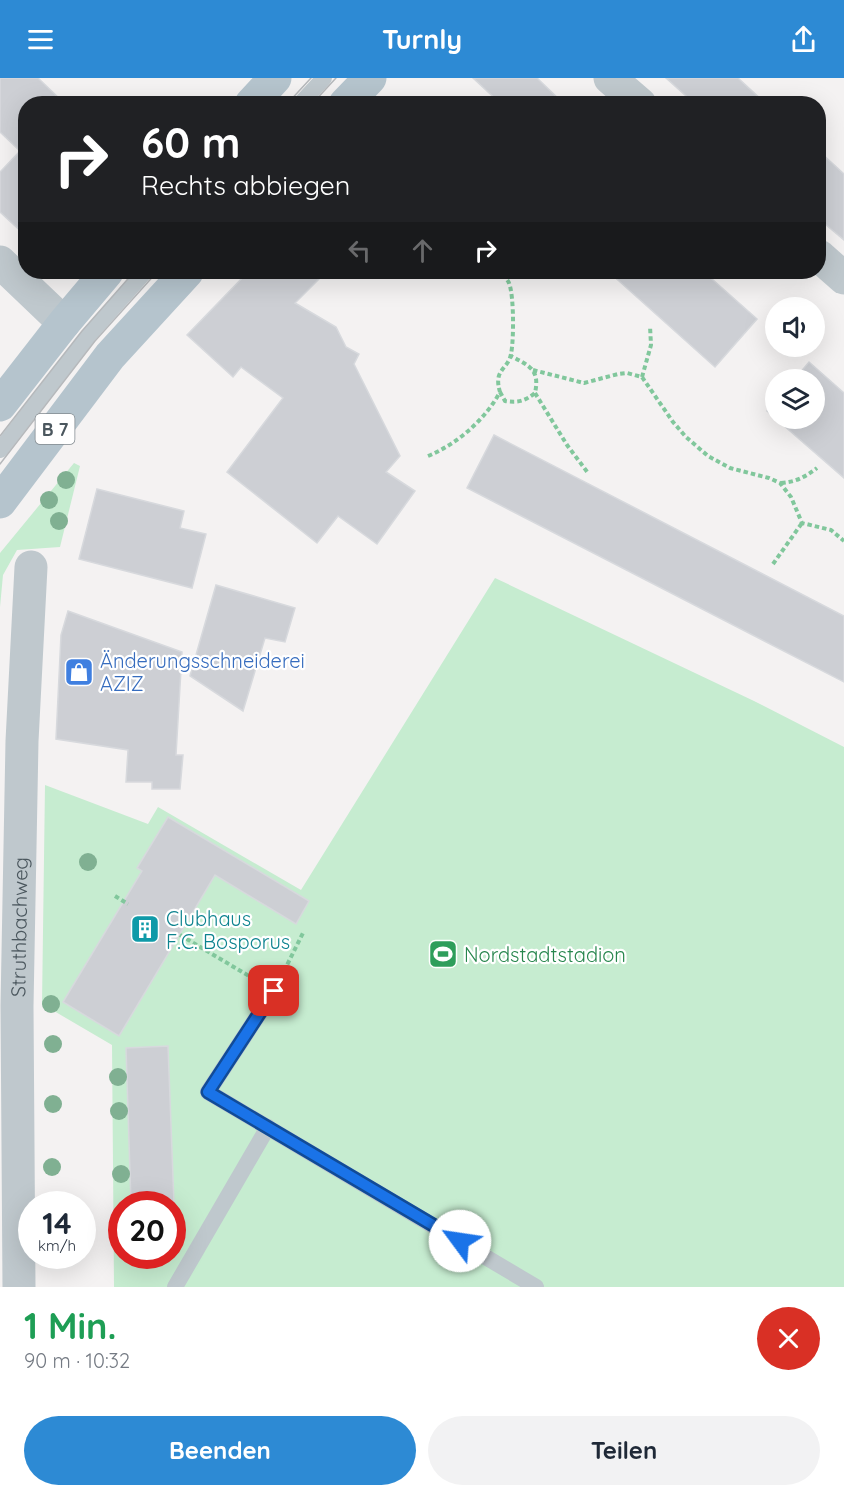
<!DOCTYPE html>
<html lang="de">
<meta charset="utf-8">
<style>
:root{--surface:#fff;--page:#f2f2f3;--text:#1f2937;--muted:#747a83;--accent:#2d8ad4}
body{margin:0;font-family:Quicksand,sans-serif;background:var(--page);color:var(--text);height:100vh;display:flex;flex-direction:column;font-size:22px;white-space:nowrap}
*{box-sizing:border-box;margin:0}
p{font-size:20px;color:var(--muted)}
.icon{flex:none;width:33px;height:33px;fill:none;stroke:currentColor;stroke-width:2;stroke-linecap:round;stroke-linejoin:round}
.map{position:relative;height:1209px;overflow:hidden}
.panel{display:flex;flex-direction:column;background:var(--surface);flex:1}
.panel>*{flex:none}
.banner{position:absolute;left:18px;top:18px;width:808px;height:183px;border-radius:24px;box-shadow:0 6px 24px #0002;background:#202124;color:#fff;overflow:hidden}
.tools{position:absolute;left:765px;top:219px;display:grid;gap:12px}
.tools a{display:grid;place-items:center;width:60px;height:60px;border-radius:50%;background:var(--surface);box-shadow:0 6px 24px #0002;font-size:30px}
.speed{position:absolute;left:18px;top:1113px;display:flex;gap:12px;font-size:30px;font-weight:700;text-align:center}
.speed>*{display:grid;place-content:center;width:78px;height:78px;border-radius:50%;background:var(--surface);box-shadow:0 6px 24px #0002;line-height:1}
.speed small{font-size:15px;font-weight:400}
.speed .limit{border:9px solid #d22;background:#fff;color:#111}
.pin{position:absolute;display:grid;place-items:center;width:51px;height:51px;color:#fff;margin:-26px;border-radius:12px;box-shadow:0 3px 9px #0006}
.me{position:absolute;width:66px;margin:-33px;rotate:301deg;stroke-linejoin:round;filter:drop-shadow(0 0 4px #0008)}
.turn{display:flex;align-items:center;gap:21px;height:126px;padding:0 24px;font-size:27px}
.turn .icon{width:78px;height:78px;stroke-width:2.5}
.turn b{display:block;font-size:42px;line-height:51px}
.lanes{display:flex;align-items:center;height:57px;padding:0 24px;background:#0003;justify-content:center;gap:30px;direction:ltr}
.lanes .off{opacity:.35}
.round{display:grid;place-items:center;flex:none;width:63px;height:63px;border-radius:32px;background:var(--page)}
.headline{display:flex;align-items:center;justify-content:space-between;height:102px;padding:0 24px}
h1{font-size:36px;font-weight:700;line-height:45px;color:#1e9e55}
.action{display:flex;gap:12px;margin-top:auto;padding:12px 24px}
.action a{flex:1;height:69px;border-radius:36px;background:var(--accent);color:#fff;font-size:24px;font-weight:700;line-height:69px;text-align:center}
.action a+a{background:var(--page);color:var(--text)}
header{display:flex;justify-content:space-between;align-items:center;height:78px;padding:0 24px;background:var(--accent);color:#fff;font-size:27px;font-weight:700}
.map>svg:first-child{display:block}
.green{fill:#c6ecd0;fill-rule:evenodd}
.building{fill:#cdcfd4;stroke:#d7d9dd;stroke-width:1.5}
.lines{fill:none;stroke-linecap:round;stroke-linejoin:round}
.path{stroke:#81c79c;stroke-width:4;stroke-dasharray:4.5 3;stroke-linecap:butt}
.service{stroke:#bfc8cd;stroke-width:16}
.minor{stroke:#bfc8cd;stroke-width:33}
.primary{stroke:#b5c4cd;stroke-width:33}
.tram{stroke:#b5b8bb;stroke-width:1.5}
.tree{fill:#80b092}
.route-casing{stroke:#114b97;stroke-width:15}
.route{stroke:#1a73e8;stroke-width:10}
.labels{text-anchor:middle;dominant-baseline:central;stroke-width:4.5;stroke-linejoin:round;paint-order:stroke}
.shield{fill:#fff;stroke:#81898e;stroke-width:1.5}
.shield-label{font-size:18px;font-weight:bold;fill:#4b575e}
.shop-label{font-size:20px;fill:#366cbe;stroke:#fff;text-anchor:start}
.culture-label{font-size:20px;fill:#0d838f;stroke:#fff;text-anchor:start}
.street-label{font-size:20px;fill:#4b575e;stroke:#fff}
.leisure-label{font-size:20px;fill:#27864d;stroke:#fff;text-anchor:start}
</style>
<header><svg class="icon" aria-label="menu" viewBox="0 0 24 24"><path d="M4 6h16M4 12h16M4 18h16"/></svg>Turnly<svg class="icon" aria-label="share" viewBox="0 0 24 24"><path d="M12 15V3M7 8l5-5 5 5M5 13v7h14v-7"/></svg></header>
<div class="map">
<svg width="844" height="1209" viewBox="0 0 844 1209">
<rect width="100%" height="100%" fill="#f4f2f2"/>
<!-- green -->
<g class="green">
<path d="M 74,385 L 80,388 L 60,469 L 17,472 L 3,497 L 0,529 L 0,475 Z"/>
<path d="M 495,500 L 754,623 L 844,669 L 844,1209 L 114,1209 L 112,967 L 42,926 L 45,707 L 148,746 L 158,729 L 301,812 ZM 122,1126 L 172,1126 L 172,1178 L 122,1178 Z"/>
</g>
<!-- building -->
<g class="building">
<path d="M 0,0 L 38,0 L 65,26 L 26,26 L 26,158 L 0,134 L 0,94 L 20,73 L 0,54 Z"/>
<path d="M 473,0 L 537,0 L 564,26 L 501,26 Z"/>
<path d="M 666,0 L 738,0 L 766,26 L 695,26 Z"/>
<path d="M 819,73 L 844,96 L 844,162 L 819,141 Z"/>
<path d="M 248,194 L 326,194 L 295,225 L 336,249 L 346,269 L 359,276 L 354,286 L 400,378 L 386,394 L 415,413 L 377,466 L 338,438 L 317,465 L 227,394 L 283,320 L 241,289 L 233,299 L 187,257 Z"/>
<path d="M 609,194 L 704,194 L 757,241 L 715,289 Z"/>
<path d="M 809,284 L 844,315 L 844,400 L 767,333 L 776,323 L 776,340 L 814,340 L 814,302 L 794,302 Z"/>
<path d="M 494,357 L 844,538 L 844,604 L 467,410 Z"/>
<path d="M 97,411 L 184,433 L 180,450 L 206,456 L 192,510 L 79,481 Z"/>
<path d="M 216,507 L 295,530 L 285,564 L 265,560 L 243,633 L 190,598 Z"/>
<path d="M 68,533 L 182,574 L 176,677 L 183,677 L 180,711 L 152,711 L 152,704 L 126,704 L 128,672 L 56,661 L 61,557 Z"/>
<path d="M 168,739 L 309,823 L 296,846 L 215,797 L 119,958 L 63,924 L 142,793 L 137,790 Z"/>
<path d="M 168,968 L 174,1126 L 131,1126 L 126,970 Z"/>
</g>
<g class="lines">
<!-- path -->
<g class="path">
<path d="M 533,292 L 584,305 L 618,296 L 627,295 L 642,299 L 673,344 L 686,359 L 708,378 L 730,390 L 769,400 L 780,405 L 791,419 L 802,445 L 831,452 L 844,463"/>
<path d="M 642,299 L 651,267 L 650,248"/>
<path d="M 500,314 L 505,323 C 518,325 525,323 535,315 C 540,292 530,288 511,278"/>
<path d="M 535,315 L 567,367 L 588,395"/>
<path d="M 428,378 C 457,366 485,342 500,314 C 493,291 508,292 511,276 C 514,262 514,217 509,205 C 507,201 503,197 501,194"/>
<path d="M 781,405 C 796,404 805,399 817,390"/>
<path d="M 773,486 L 802,445"/>
<path d="M 115,818 L 128,826"/>
<path d="M 180,857 L 254,901"/>
<path d="M 284,893 L 303,855"/>
</g>
<!-- service -->
<g class="service">
<path d="M 300,26 L 324,0"/>
<path d="M 0,372 L 89,257 L 145,194"/>
<path d="M 274,913 L 208,1014 L 536,1209"/>
<path d="M 175,1209 L 268,1049"/>
</g>
<!-- minor -->
<g class="minor">
<path d="M 610,0 L 640,26"/>
<path d="M 819,178 L 844,200"/>
<path d="M 0,184 L 64,245"/>
<path id="s1" d="M 19,1209 L 17,928 L 22,663 L 31,489"/>
</g>
<!-- primary -->
<g class="primary">
<path d="M 251,26 L 275,0"/>
<path d="M 345,26 L 370,0"/>
<path d="M 0,327 L 64,245 L 107,194"/>
<path d="M 0,424 L 110,278 L 187,194"/>
</g>
<!-- tram -->
<g class="tram">
<path d="M 287,26 L 311,0"/>
<path d="M 312,26 L 336,0"/>
<path d="M 0,358 L 82,253 L 134,194"/>
<path d="M 0,386 L 95,263 L 157,194"/>
</g>
</g>
<!-- trees -->
<g class="tree">
<circle cx="66" cy="402" r="9"/>
<circle cx="49" cy="422" r="9"/>
<circle cx="59" cy="443" r="9"/>
<circle cx="88" cy="784" r="9"/>
<circle cx="51" cy="926" r="9"/>
<circle cx="53" cy="966" r="9"/>
<circle cx="118" cy="999" r="9"/>
<circle cx="53" cy="1026" r="9"/>
<circle cx="119" cy="1033" r="9"/>
<circle cx="52" cy="1089" r="9"/>
<circle cx="121" cy="1096" r="9"/>
</g>
<g class="lines">
<!-- route casing -->
<g class="route-casing">
<path id="route" d="M 274,913 L 208,1014 L 460,1163"/>
</g>
<!-- route -->
<use href="#route" class="route"/>
</g>
<!-- icons -->
<defs>
<g id="shop-square" transform="scale(1.5)"><rect x="-9" y="-9" width="18" height="18" rx="4" fill="#3f7fe0" stroke="#fff"/><path d="M-5-2.5h2.3a2.7 3.5 0 0 1 5.4 0H5L5.5 6h-11ZM-1.5-2.5h3a1.5 2.3 0 0 0-3 0Z" fill="#fff"/></g>
<g id="building-square" transform="scale(1.5)"><rect x="-9" y="-9" width="18" height="18" rx="4" fill="#0f9aa8" stroke="#fff"/><path d="M-4-6H4V6H1V3H-1V6H-4ZM-2.5-4.3h1.7v1.8h-1.7ZM.8-4.3h1.7v1.8H.8ZM-2.5-1h1.7V.8h-1.7ZM.8-1h1.7V.8H.8Z" fill="#fff"/></g>
<g id="stadium-square" transform="scale(1.5)"><rect x="-9" y="-9" width="18" height="18" rx="4" fill="#2e9e5b" stroke="#fff"/><path d="M0-5a6.5 5 0 1 0 0 10a6.5 5 0 1 0 0-10ZM-3.5-1.8h7v3.6h-7Z" fill="#fff"/></g>
</defs>
<g fill-rule="evenodd">
<use href="#shop-square" x="79" y="594"/>
<use href="#building-square" x="145" y="851"/>
<use href="#stadium-square" x="443" y="876"/>
</g>
<g class="labels">
<!-- shield labels -->
<rect class="shield" x="35.5" y="336" width="39" height="30" rx="4.5"/>
<g class="shield-label">
<text x="55" y="351">B 7</text>
</g>
<!-- shop labels -->
<g class="shop-label">
<text x="100" y="582">Änderungsschneiderei<tspan x="100" dy="23">AZIZ</tspan></text>
</g>
<!-- culture labels -->
<g class="culture-label">
<text x="166" y="840">Clubhaus<tspan x="166" dy="23">F.C. Bosporus</tspan></text>
</g>
<!-- street labels -->
<g class="street-label">
<text stroke="none"><textPath href="#s1" startOffset="360">Struthbachweg</textPath></text>
</g>
<!-- leisure labels -->
<g class="leisure-label">
<text x="464" y="876">Nordstadtstadion</text>
</g>
</g>
</svg>
<div class="tools">
<a><svg class="icon" aria-label="sound" viewBox="0 0 24 24"><path d="M4 9h4l5-4v14l-5-4H4zM17 9q2 3 0 6"/></svg></a>
<a><svg class="icon" aria-label="layers" viewBox="0 0 24 24"><path d="M12 4l9 5-9 5-9-5zM3 14l9 5 9-5"/></svg></a>
</div>
<div class="speed"><div>14<small>km/h</small></div><div class="limit">20</div></div>
<div class="pin" style="left:274px;top:913px;background:#d93025"><svg class="icon" aria-label="arrive" viewBox="0 0 24 24"><path d="M6 21V4h12l-3 4 3 4H6"/></svg></div>
<svg class="me" style="left:460px;top:1163px" viewBox="-20 -20 40 40"><circle r="19" fill="#fff"/><path d="M0-13L10 11 0 6-10 11z" fill="#1a73e8"/></svg>
<div class="banner">
<div class="turn"><svg class="icon" aria-label="right" viewBox="0 0 24 24"><path d="M7 20v-9h11M14 6l5 5-5 5"/></svg><div><b>60 m</b>Rechts abbiegen</div></div>
<div class="lanes"><svg class="icon off" aria-label="left" viewBox="0 0 24 24"><path d="M17 20v-9H6M10 6l-5 5 5 5"/></svg><svg class="icon off" aria-label="ahead" viewBox="0 0 24 24"><path d="M12 20V5M6 11l6-6 6 6"/></svg><svg class="icon" aria-label="right" viewBox="0 0 24 24"><path d="M7 20v-9h11M14 6l5 5-5 5"/></svg></div>
</div>
</div>
<section class="panel">
<div class="headline"><div><h1>1 Min.</h1><p>90 m · 10:32</p></div><a class="round" style="background:#d93025;color:#fff"><svg class="icon" aria-label="close" viewBox="0 0 24 24"><path d="M6 6l12 12M18 6L6 18"/></svg></a></div>
<div class="action"><a>Beenden</a><a>Teilen</a></div>
</section>
